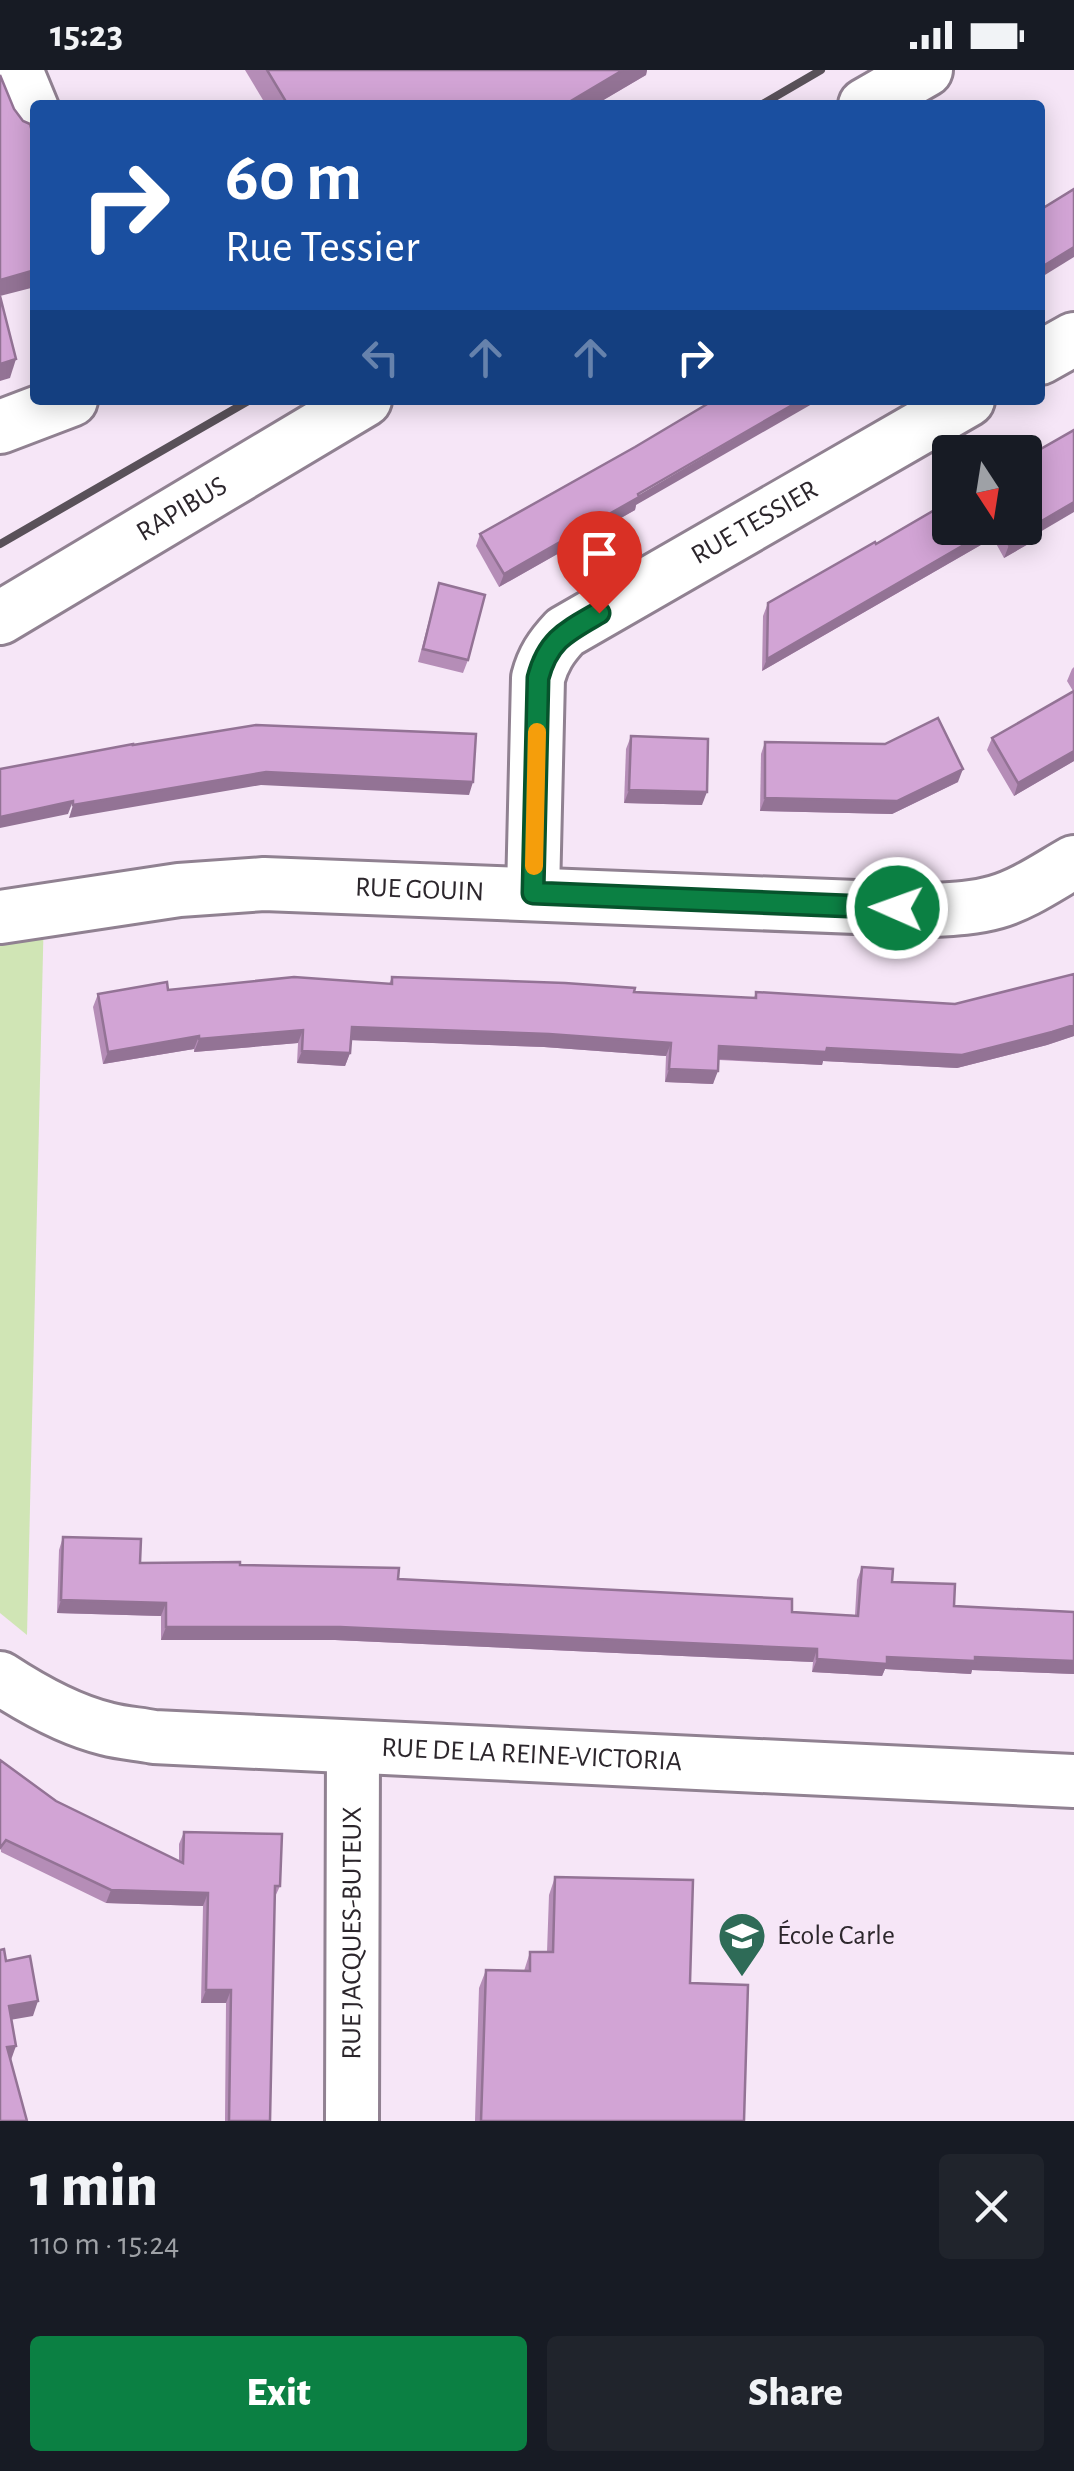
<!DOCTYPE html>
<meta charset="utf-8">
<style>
:root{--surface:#171b24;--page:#20242c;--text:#f1f3f6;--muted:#9ea1a6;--accent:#0b8043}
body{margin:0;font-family:"Alegreya Sans",sans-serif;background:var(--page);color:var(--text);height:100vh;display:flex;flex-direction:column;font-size:38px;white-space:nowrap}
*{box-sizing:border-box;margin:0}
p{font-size:32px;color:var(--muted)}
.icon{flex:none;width:55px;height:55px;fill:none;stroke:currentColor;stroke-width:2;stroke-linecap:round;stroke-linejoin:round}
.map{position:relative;height:2051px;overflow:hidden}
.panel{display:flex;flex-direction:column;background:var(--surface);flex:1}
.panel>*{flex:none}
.top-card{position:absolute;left:30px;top:30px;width:1015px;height:305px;border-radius:10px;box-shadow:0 5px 25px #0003;background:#1a4fa0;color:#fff;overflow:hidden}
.needle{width:65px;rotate:168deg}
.controls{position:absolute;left:932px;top:365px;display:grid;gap:20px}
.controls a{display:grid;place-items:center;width:110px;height:110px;border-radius:10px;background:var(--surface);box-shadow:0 5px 25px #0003;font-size:50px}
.pin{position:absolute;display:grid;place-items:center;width:85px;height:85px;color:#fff;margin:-102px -42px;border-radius:50% 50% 50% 0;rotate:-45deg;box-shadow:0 0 10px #0007}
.pin .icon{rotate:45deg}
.me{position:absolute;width:110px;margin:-55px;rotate:272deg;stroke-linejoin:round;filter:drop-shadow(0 0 8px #0008)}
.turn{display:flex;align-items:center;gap:35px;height:210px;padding:0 30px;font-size:45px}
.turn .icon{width:130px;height:130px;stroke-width:2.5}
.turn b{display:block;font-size:70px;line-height:85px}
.lanes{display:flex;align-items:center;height:95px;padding:0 30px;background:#0003;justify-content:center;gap:50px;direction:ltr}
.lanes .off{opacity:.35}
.round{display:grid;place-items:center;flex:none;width:105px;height:105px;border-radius:10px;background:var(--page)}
.overview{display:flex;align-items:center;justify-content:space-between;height:170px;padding:0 30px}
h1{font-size:60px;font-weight:800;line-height:75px}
.cta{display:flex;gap:20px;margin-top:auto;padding:20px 30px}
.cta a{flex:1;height:115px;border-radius:10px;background:var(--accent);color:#fff;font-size:40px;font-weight:800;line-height:115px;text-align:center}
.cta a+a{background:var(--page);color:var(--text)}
.status{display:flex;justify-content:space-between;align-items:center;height:70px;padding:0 50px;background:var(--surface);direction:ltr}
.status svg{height:28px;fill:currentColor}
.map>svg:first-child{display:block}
.green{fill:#d0e5b5}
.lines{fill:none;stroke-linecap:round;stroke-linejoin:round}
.minor-casing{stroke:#908191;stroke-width:58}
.minor{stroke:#fff;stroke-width:52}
.rail{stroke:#595159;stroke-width:8}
.wall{fill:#b58db7}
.shaded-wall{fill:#937395}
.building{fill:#d2a4d5;stroke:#937395;stroke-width:2.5}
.route-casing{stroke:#07532c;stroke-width:25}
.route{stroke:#0b8043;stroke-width:18}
.slow{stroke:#f59e0b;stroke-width:18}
.labels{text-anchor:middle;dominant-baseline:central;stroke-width:9;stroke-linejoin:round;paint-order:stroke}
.street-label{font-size:28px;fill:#2c262c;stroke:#f6e6f7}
.poi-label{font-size:28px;fill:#2c262c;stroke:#f6e6f7;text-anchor:start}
</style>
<div class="status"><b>15:23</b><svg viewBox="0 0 49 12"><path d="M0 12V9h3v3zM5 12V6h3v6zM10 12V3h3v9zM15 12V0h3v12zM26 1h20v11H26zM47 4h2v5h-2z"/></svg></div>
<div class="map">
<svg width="1074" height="2051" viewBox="0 0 1074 2051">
<rect width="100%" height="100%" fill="#f6e6f7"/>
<!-- green -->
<path class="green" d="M 44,840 L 27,1565 L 0,1543 L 0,847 Z"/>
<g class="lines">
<!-- minor casing -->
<g class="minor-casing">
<g id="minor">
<path d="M 16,0 L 35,46"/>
<path d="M 865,35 L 926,0"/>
<path d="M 1040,288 L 1074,269"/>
<path d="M 0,357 L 71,330"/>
<path id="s1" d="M 0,548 L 365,330"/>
<path id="s2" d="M 533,823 L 538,608 C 543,589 551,577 565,562 L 968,330"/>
<path id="s3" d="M 0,847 L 179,820 L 264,814 L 933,840 C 954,839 975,838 996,832 C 1024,824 1049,806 1074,792"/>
<path id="s4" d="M 0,1608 C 32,1629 69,1650 107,1659 C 122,1663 138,1664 154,1667 L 1074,1711"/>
<path id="s5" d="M 352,2051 L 353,1678"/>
</g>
</g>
<!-- minor -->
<use href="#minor" class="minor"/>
<!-- rail -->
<g class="rail">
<path d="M 761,35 L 821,0"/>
<path d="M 0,474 L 250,330"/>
</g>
</g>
<!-- wall -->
<g class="wall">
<path d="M 245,0 L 647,0 L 646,5 L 595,35 L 266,35 Z"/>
<path d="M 636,435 L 635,440 L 499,517 L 476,476 L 480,464 Z"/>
<path d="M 950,458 L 1025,458 L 1040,462 L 1037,469 L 1004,488 L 993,468 L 762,601 L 763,546 L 768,533 L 876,474 Z"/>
<path d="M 439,513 L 468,590 L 463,603 L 418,592 Z"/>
<path d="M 1074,597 L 1074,691 L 1014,726 L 987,680 L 992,668 L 1073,621 L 1067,611 L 1072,599 Z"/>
<path d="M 631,666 L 702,735 L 624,733 L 626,679 Z"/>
<path d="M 765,672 L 958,712 L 892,744 L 760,741 L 761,684 Z"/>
<path d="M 1074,904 L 1074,966 L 1047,975 L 957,998 L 823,991 L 822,995 L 719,990 L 713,1014 L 665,1012 L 666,986 L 544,977 L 351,970 L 350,983 L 345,996 L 297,993 L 298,973 L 194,982 L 194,979 L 103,994 L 93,937 L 98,924 L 168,920 L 389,914 L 392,907 L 634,922 L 754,928 L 756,922 L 955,934 Z"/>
<path d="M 63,1467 L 140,1493 L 240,1495 L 792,1542 L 855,1545 L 857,1510 L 862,1497 L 892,1512 L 954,1536 L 1074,1542 L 1074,1604 L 972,1600 L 971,1604 L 885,1599 L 882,1606 L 812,1602 L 813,1592 L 335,1570 L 161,1570 L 161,1546 L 57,1543 L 59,1480 Z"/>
<path d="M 0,1690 L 56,1731 L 179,1791 L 179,1774 L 184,1762 L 280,1816 L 274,1829 L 270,2051 L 225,2051 L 226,1933 L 201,1933 L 203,1836 L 106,1833 L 1,1782 Z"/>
<path d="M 555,1807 L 690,1913 L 744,2051 L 475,2051 L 479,1918 L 486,1900 L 524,1901 L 530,1882 L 547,1882 L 549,1825 Z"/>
</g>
<!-- shaded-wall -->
<g class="shaded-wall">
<path d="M 623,0 L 647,0 L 646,5 L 595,35 L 564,35 Z"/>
<path d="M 1074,177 L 1074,187 L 1040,208 L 1040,198 Z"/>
<path d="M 35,200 L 35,217 L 0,226 L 0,210 Z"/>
<path d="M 16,289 L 10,308 L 0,311 L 0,294 Z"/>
<path d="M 801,330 L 819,330 L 636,435 L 635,440 L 499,517 L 504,504 Z"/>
<path d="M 1074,432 L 1074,442 L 1040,462 L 1037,469 L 1004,488 L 1009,475 L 1040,452 Z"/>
<path d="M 993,458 L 996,458 L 993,468 L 762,601 L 767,589 Z"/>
<path d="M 1074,681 L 1074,691 L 1014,726 L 1018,713 Z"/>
<path d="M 963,699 L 958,712 L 892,744 L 760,741 L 765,728 Z"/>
<path d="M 266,702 L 473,712 L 469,725 L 261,715 L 69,748 L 73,735 Z"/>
<path d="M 629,720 L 707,722 L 702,735 L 624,733 Z"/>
<path d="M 73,731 L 68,744 L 0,758 L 0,747 Z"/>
<path d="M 1074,955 L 1074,966 L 1047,975 L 957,998 L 823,991 L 822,995 L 715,989 L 719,976 L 827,978 Z"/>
<path d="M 352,957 L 549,964 L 671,973 L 666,986 L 544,977 L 347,970 Z"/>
<path d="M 303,960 L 298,973 L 194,982 L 199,969 Z"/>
<path d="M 199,966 L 194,979 L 103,994 L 108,982 Z"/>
<path d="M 302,981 L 350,983 L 345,996 L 297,993 Z"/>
<path d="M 669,999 L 718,1001 L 713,1014 L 665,1012 Z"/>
<path d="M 61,1530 L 166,1533 L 161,1546 L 57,1543 Z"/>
<path d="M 166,1557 L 340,1557 L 817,1579 L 813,1592 L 335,1570 L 161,1570 Z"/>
<path d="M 887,1587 L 975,1587 L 1074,1591 L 1074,1604 L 972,1600 L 971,1604 L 885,1599 L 882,1606 L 812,1602 L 817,1589 Z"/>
<path d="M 111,1820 L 208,1823 L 203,1836 L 106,1833 Z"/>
<path d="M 206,1920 L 231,1920 L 226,1933 L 201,1933 Z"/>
<path d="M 38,1931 L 33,1946 L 4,1951 L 9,1936 Z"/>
<path d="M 16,1976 L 11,1990 L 7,1977 Z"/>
</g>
<!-- building -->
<g class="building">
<path d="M 267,0 L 623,0 L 564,35 L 288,35 Z"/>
<path d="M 0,5 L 14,39 L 23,51 L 30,54 L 35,73 L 35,200 L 0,210 Z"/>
<path d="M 1074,119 L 1074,177 L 1040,198 L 1040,140 Z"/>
<path d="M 0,226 L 16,289 L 0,294 Z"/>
<path d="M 714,330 L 801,330 L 638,424 L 639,427 L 504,504 L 480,464 L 635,377 Z"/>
<path d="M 1074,360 L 1074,432 L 1040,452 L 1042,456 L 1009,475 L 999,458 L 1025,458 L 1025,388 Z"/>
<path d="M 950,431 L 950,458 L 993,458 L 767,589 L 768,533 L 875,472 L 876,474 Z"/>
<path d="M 439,513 L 485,525 L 468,590 L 423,579 Z"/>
<path d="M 1074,621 L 1074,681 L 1018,713 L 992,668 Z"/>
<path d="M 938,648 L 963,699 L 897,731 L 765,728 L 765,672 L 885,674 Z"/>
<path d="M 256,655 L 476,664 L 473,712 L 266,702 L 73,735 L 73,731 L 0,747 L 0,699 L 133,674 L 133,675 Z"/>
<path d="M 631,666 L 708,669 L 707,722 L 629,720 Z"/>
<path d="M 1074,904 L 1074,955 L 1052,962 L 962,985 L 827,978 L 826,982 L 719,976 L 718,1001 L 669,999 L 671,973 L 549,964 L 352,957 L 350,983 L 302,981 L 303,960 L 199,969 L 199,966 L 108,982 L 98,924 L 167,912 L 168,920 L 294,907 L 392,914 L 392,907 L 565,913 L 635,918 L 634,922 L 756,928 L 756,922 L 955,934 Z"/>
<path d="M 63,1467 L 141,1469 L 140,1493 L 240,1492 L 240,1495 L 399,1498 L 398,1509 L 792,1529 L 792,1542 L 858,1546 L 862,1497 L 893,1499 L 892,1512 L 955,1514 L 954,1536 L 1074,1542 L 1074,1591 L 975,1587 L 975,1591 L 887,1587 L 887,1594 L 817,1589 L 817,1579 L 340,1557 L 166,1557 L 166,1533 L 61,1530 Z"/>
<path d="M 0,1690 L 56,1731 L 183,1793 L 184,1762 L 282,1764 L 280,1816 L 275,1816 L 270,2051 L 229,2051 L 231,1920 L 206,1920 L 208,1823 L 111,1820 L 6,1770 L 0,1778 Z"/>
<path d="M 555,1807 L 693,1810 L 690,1913 L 748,1915 L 744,2051 L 481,2051 L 486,1900 L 530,1901 L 530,1882 L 553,1882 Z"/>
<path d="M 4,1879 L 6,1891 L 30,1886 L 38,1931 L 9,1936 L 16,1976 L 7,1977 L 27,2051 L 0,2051 L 0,1880 Z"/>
</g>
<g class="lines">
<!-- route casing -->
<g class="route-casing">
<path id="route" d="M 599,543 C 566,562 548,570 538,608 L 533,823 L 897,838"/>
</g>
<!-- route -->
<use href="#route" class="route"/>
<!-- slow -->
<path class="slow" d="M 534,796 L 537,662"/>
</g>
<!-- icons -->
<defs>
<g id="school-pin" transform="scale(2.5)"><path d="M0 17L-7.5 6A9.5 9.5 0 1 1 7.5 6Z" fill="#2e6b57" stroke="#f6e6f7"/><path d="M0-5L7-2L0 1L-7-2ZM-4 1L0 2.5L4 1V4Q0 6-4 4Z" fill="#fff"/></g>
</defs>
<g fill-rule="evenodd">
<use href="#school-pin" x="742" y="1866"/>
</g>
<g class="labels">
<!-- street labels -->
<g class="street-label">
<text stroke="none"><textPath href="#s1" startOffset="212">RAPIBUS</textPath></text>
<text stroke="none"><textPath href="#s2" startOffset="488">RUE TESSIER</textPath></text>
<text stroke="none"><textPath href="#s3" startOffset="422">RUE GOUIN</textPath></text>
<text stroke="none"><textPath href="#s4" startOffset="545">RUE DE LA REINE-VICTORIA</textPath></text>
<text stroke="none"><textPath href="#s5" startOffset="188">RUE JACQUES-BUTEUX</textPath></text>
</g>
<!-- poi labels -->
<g class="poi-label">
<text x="777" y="1866">École Carle</text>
</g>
</g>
</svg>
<div class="controls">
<a><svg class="needle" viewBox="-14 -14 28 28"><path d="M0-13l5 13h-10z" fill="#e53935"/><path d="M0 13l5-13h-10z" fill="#9ea1a6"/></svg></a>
</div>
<div class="pin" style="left:599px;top:543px;background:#d93025"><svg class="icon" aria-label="arrive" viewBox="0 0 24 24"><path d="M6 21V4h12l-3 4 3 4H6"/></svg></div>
<svg class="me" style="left:897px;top:838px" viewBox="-20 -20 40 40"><circle r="17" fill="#0b8043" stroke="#fff" stroke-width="3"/><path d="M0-11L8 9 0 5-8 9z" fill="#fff"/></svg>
<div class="top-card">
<div class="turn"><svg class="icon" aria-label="right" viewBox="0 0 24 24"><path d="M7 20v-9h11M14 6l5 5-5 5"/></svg><div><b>60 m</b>Rue Tessier</div></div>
<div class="lanes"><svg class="icon off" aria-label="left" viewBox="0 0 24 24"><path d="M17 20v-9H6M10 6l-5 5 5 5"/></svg><svg class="icon off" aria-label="ahead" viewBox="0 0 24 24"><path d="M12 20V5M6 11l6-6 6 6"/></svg><svg class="icon off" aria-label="ahead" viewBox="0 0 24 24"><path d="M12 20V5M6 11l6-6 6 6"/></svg><svg class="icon" aria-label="right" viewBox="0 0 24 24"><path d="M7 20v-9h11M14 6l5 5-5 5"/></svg></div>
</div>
</div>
<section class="panel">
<div class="overview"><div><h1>1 min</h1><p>110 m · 15:24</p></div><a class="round"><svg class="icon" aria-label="close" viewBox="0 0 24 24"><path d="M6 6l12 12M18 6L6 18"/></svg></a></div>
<div class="cta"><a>Exit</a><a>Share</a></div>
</section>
